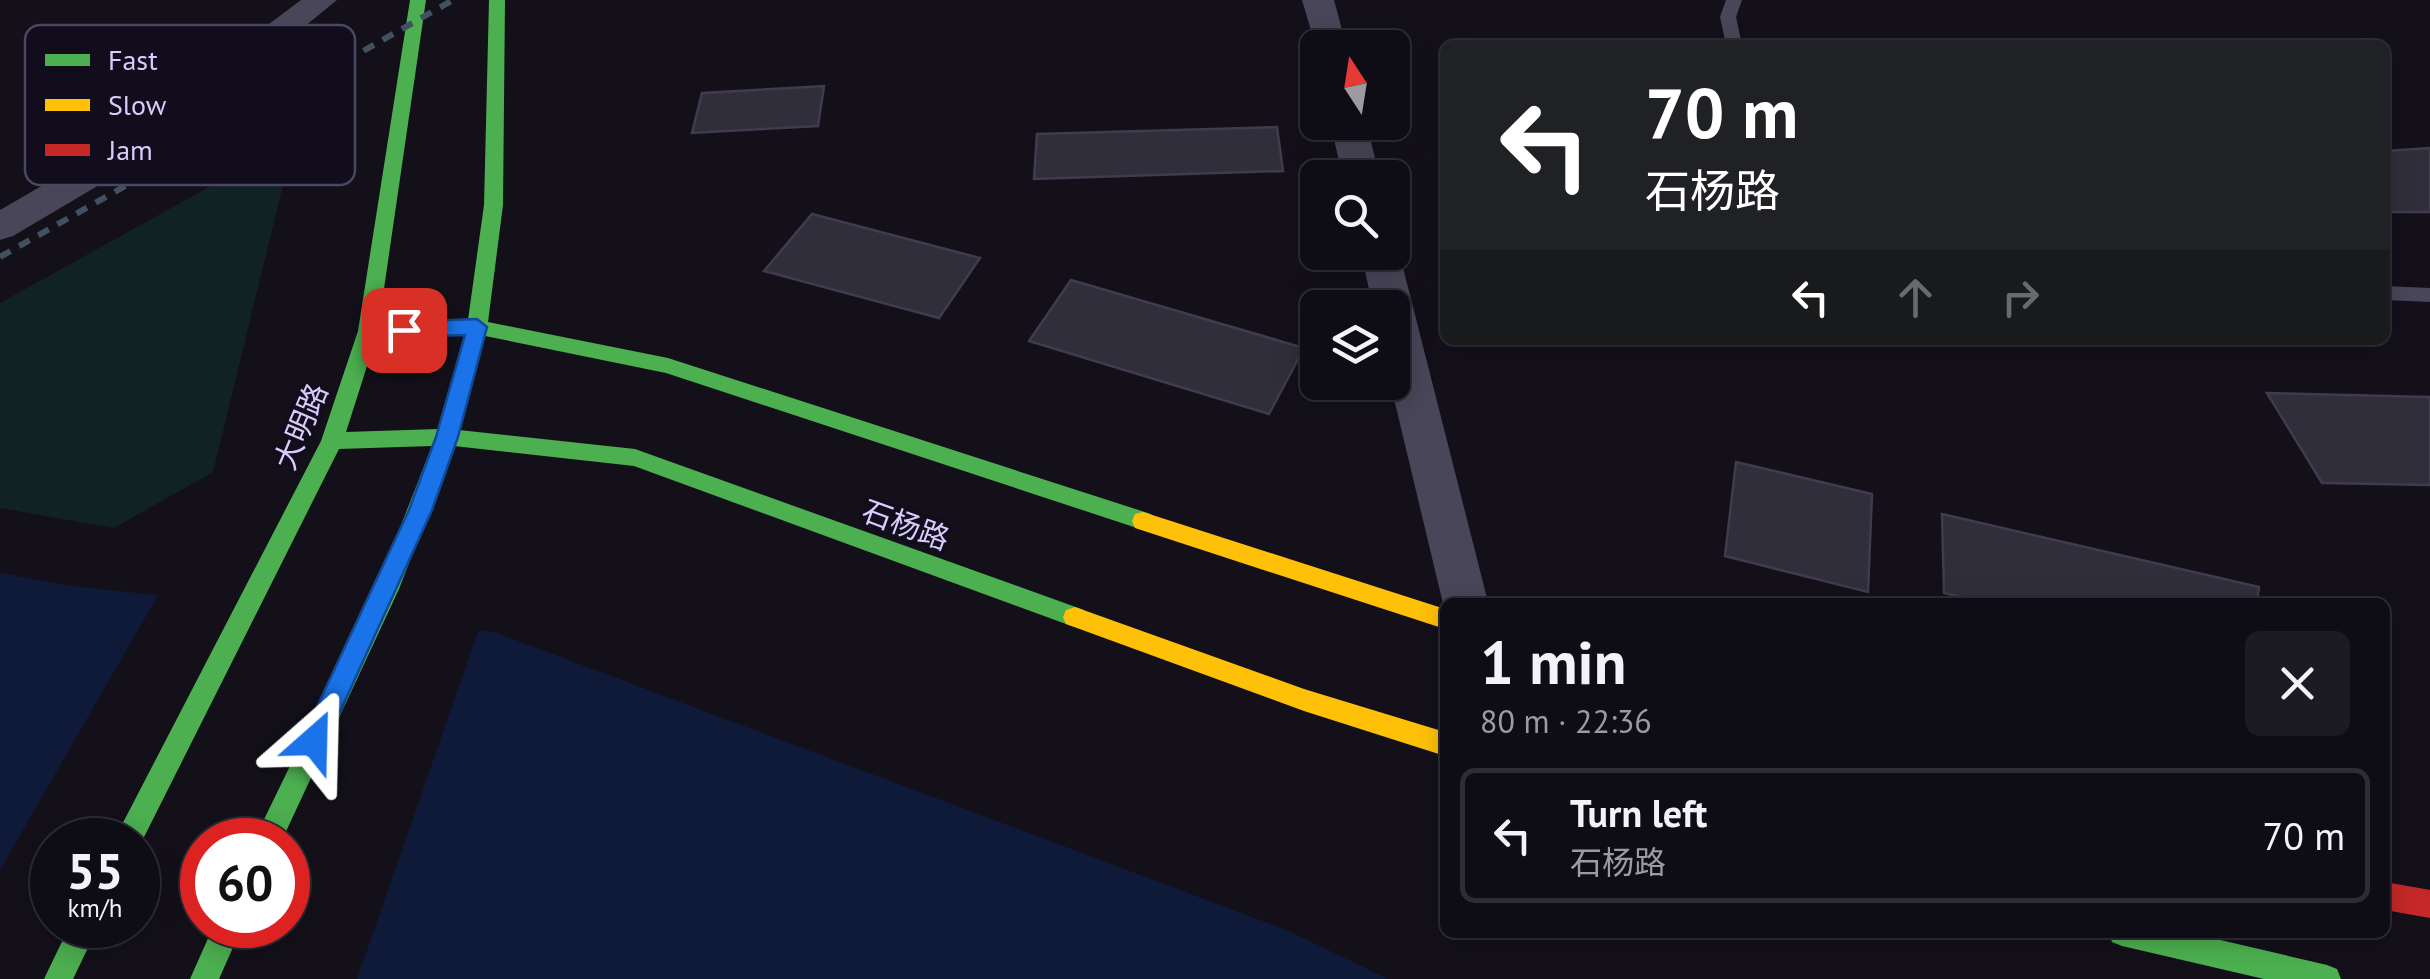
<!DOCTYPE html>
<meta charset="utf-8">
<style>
:root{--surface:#0e0c14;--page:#1c1a22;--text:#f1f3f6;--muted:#9b9ba0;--line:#2e2c34}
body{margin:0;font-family:"PT Sans","Noto Sans SC",sans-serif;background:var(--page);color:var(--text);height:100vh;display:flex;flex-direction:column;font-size:38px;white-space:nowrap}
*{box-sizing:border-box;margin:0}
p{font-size:32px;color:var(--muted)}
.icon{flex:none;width:55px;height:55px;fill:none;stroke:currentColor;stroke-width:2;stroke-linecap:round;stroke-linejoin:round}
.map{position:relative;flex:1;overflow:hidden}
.side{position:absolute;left:1440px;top:598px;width:950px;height:340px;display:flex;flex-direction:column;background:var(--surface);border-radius:15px;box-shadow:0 5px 25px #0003,0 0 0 2px var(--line)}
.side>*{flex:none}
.guide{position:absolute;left:1440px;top:40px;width:950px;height:305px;border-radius:15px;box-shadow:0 5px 25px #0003,0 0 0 2px var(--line);background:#202124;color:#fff;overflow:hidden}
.needle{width:65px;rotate:348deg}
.tools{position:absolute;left:1300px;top:30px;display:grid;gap:20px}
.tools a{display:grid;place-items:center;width:110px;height:110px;border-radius:15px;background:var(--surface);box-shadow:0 5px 25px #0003,0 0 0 2px var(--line);font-size:50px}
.speed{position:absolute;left:30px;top:818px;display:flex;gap:20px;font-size:50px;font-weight:700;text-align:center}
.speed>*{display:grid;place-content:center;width:130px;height:130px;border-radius:50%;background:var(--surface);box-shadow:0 5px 25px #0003,0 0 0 2px var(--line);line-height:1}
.speed small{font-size:25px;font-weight:400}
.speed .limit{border:15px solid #d22;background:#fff;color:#111}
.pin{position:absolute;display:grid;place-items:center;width:85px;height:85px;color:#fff;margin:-42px;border-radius:20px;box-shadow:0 5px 15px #0006}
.me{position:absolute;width:110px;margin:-55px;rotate:25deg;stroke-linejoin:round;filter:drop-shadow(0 0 8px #0008)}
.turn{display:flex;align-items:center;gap:35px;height:210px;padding:0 40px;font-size:45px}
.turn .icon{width:130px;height:130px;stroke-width:2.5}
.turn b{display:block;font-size:70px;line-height:85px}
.lanes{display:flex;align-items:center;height:95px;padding:0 40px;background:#0003;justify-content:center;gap:50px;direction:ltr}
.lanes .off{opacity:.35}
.round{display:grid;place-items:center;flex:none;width:105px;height:105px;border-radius:15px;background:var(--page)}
.summary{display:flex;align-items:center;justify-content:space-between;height:170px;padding:0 40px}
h1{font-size:60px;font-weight:800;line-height:75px}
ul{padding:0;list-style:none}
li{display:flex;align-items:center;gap:30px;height:135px;margin:0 20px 15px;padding:0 20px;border:5px solid var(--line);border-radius:15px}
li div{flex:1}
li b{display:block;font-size:38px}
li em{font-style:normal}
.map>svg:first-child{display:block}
.green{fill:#112224}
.water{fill:#0e1a38;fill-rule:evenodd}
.pier{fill:#13101a;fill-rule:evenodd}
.building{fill:#312e3c;stroke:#403b4d;stroke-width:2.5}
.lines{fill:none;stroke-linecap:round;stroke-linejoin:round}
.lane{fill:#494659;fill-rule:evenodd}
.street{fill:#494659;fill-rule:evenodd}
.fast{fill:#4caf50;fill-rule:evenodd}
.slow{fill:#ffc107;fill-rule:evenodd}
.jam{fill:#c62828;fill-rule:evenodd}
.rail{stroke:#425161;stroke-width:6;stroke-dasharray:12 10;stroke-linecap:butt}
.route{fill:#1a73e8;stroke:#114b97;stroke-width:2.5}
.labels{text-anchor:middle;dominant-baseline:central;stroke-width:8;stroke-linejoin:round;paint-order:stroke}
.street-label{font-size:30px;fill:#d6cdfb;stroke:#110d1d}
.key{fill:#110d1d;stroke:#4c4760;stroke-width:2.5}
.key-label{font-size:28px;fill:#d6cdfb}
</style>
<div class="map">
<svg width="2430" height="979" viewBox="0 0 2430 979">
<rect width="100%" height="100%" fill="#13101a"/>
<!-- green -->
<path class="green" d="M 294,140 L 213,472 L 114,528 L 0,508 L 0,303 Z"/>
<!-- water -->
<path class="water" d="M 0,573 L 73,586 L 494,632 L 1289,931 L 1388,979 L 0,979 ZM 52,840 L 138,840 L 138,925 L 52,925 ZM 202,840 L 288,840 L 288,925 L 202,925 Z"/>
<!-- pier -->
<path class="pier" d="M 161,590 L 480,626 L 357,979 L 0,979 L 0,870 ZM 52,840 L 138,840 L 138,925 L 52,925 ZM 202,840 L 288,840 L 288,925 L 202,925 Z"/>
<!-- building -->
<g class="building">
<path d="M 824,86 L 818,126 L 692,133 L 702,93 Z"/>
<path d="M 1277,127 L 1283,171 L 1034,179 L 1037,134 Z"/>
<path d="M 2430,148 L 2430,212 L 2385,212 L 2385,151 Z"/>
<path d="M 812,214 L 980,258 L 939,318 L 764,271 Z"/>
<path d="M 1071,280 L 1304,348 L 1269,414 L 1029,341 Z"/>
<path d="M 2267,393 L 2430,397 L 2430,485 L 2322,483 Z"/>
<path d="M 1736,462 L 1872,494 L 1868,592 L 1725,556 Z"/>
<path d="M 1942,514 L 2259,587 L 2257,602 L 1983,602 L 1944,593 Z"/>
</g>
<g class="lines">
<!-- lane -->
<g class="lane">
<path d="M 1726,0 L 1742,0 L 1736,17 L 1742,45 L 1726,45 L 1720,17 Z"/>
<path d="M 2385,286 L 2430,288 L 2430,302 L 2385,300 Z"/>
</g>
<!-- street -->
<g class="street">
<path d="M 301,0 L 337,0 L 261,62 L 187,133 L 13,236 L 0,240 L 0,210 L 161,117 L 237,48 Z"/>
<path d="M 1302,0 L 1334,0 L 1347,48 L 1318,48 L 1318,54 Z"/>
<path d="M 1330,122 L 1366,122 L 1380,178 L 1343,178 Z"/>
<path d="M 1394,243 L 1399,252 L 1488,602 L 1445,602 L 1445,612 L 1390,382 L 1392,308 L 1373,308 L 1361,252 L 1392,252 Z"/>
</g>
<!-- fast -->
<g class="fast">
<path d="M 410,0 L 426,0 L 379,323 L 468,320 L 484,205 L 489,0 L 505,0 L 503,205 L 488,322 L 668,358 L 1151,514 L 1154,521 L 1151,528 L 1143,530 L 666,373 L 485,336 L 459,430 L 635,449 L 1084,610 L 1087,617 L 1084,624 L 1075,627 L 1066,624 L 634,466 L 454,446 L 399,589 L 282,840 L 254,840 L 376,589 L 432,446 L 339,449 L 138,849 L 138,840 L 114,840 L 321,441 L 358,331 ZM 465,335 L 438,429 L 346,432 L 376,338 Z"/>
<path d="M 70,925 L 99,925 L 73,979 L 44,979 Z"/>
<path d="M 214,925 L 243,925 L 219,979 L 190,979 Z"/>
<path d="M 2108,932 L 2186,932 L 2327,965 L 2337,969 L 2341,979 L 2264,979 L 2122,946 L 2112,942 Z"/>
</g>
<!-- slow -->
<g class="slow">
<path d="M 1143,512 L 1445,609 L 1445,629 L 1135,528 L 1132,521 L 1135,514 Z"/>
<path d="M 1075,607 L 1304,689 L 1445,732 L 1445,756 L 1304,711 L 1066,624 L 1063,617 L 1066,610 Z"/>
</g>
<!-- jam -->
<path class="jam" d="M 2385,882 L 2430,890 L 2430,918 L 2385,910 Z"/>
<!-- rail -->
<path class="rail" d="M 0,257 L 453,0"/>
</g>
<!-- route -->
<path class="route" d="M 477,319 L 487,327 L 458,437 L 432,510 L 323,749 L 314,753 L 305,749 L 301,741 L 409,510 L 436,437 L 465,335 L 404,337 L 394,330 L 404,322 Z"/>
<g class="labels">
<!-- street labels -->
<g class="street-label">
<text transform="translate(300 426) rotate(-67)">大明路</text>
<text transform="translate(906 524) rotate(20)">石杨路</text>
</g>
</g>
<!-- legend -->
<rect x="25" y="25" width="330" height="160" rx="15" class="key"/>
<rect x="45" y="54" width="45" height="12" fill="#4caf50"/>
<rect x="45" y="99" width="45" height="12" fill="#ffc107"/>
<rect x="45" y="144" width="45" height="12" fill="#c62828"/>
<g class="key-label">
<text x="108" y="70">Fast</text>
<text x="108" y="115">Slow</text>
<text x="108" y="160">Jam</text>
</g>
</svg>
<div class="tools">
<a><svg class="needle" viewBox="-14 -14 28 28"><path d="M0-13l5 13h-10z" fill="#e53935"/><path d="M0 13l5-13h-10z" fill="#9b9ba0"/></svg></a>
<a><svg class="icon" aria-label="search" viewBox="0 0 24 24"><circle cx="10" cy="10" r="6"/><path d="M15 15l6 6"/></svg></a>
<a><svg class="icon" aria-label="layers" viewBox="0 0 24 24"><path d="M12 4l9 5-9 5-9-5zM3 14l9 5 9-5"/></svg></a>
</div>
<div class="speed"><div>55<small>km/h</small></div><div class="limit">60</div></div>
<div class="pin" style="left:404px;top:330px;background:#d93025"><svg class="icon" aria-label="arrive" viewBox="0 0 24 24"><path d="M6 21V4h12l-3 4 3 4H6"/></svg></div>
<svg class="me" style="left:314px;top:741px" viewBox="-20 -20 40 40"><path d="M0-17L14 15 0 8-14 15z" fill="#1a73e8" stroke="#fff" stroke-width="4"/></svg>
<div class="guide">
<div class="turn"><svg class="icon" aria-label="left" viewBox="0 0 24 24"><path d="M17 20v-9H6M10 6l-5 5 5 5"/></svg><div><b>70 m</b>石杨路</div></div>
<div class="lanes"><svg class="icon" aria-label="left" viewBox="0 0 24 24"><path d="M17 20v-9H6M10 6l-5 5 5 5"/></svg><svg class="icon off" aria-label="ahead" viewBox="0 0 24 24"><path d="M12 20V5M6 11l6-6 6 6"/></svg><svg class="icon off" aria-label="right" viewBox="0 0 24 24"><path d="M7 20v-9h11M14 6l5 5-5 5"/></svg></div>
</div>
<section class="side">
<div class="summary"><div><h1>1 min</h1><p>80 m · 22:36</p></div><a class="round"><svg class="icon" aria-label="close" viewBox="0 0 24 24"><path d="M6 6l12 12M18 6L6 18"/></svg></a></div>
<ul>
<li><svg class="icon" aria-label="left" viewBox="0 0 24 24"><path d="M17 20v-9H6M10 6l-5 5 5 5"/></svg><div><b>Turn left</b><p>石杨路</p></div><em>70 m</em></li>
</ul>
</section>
</div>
